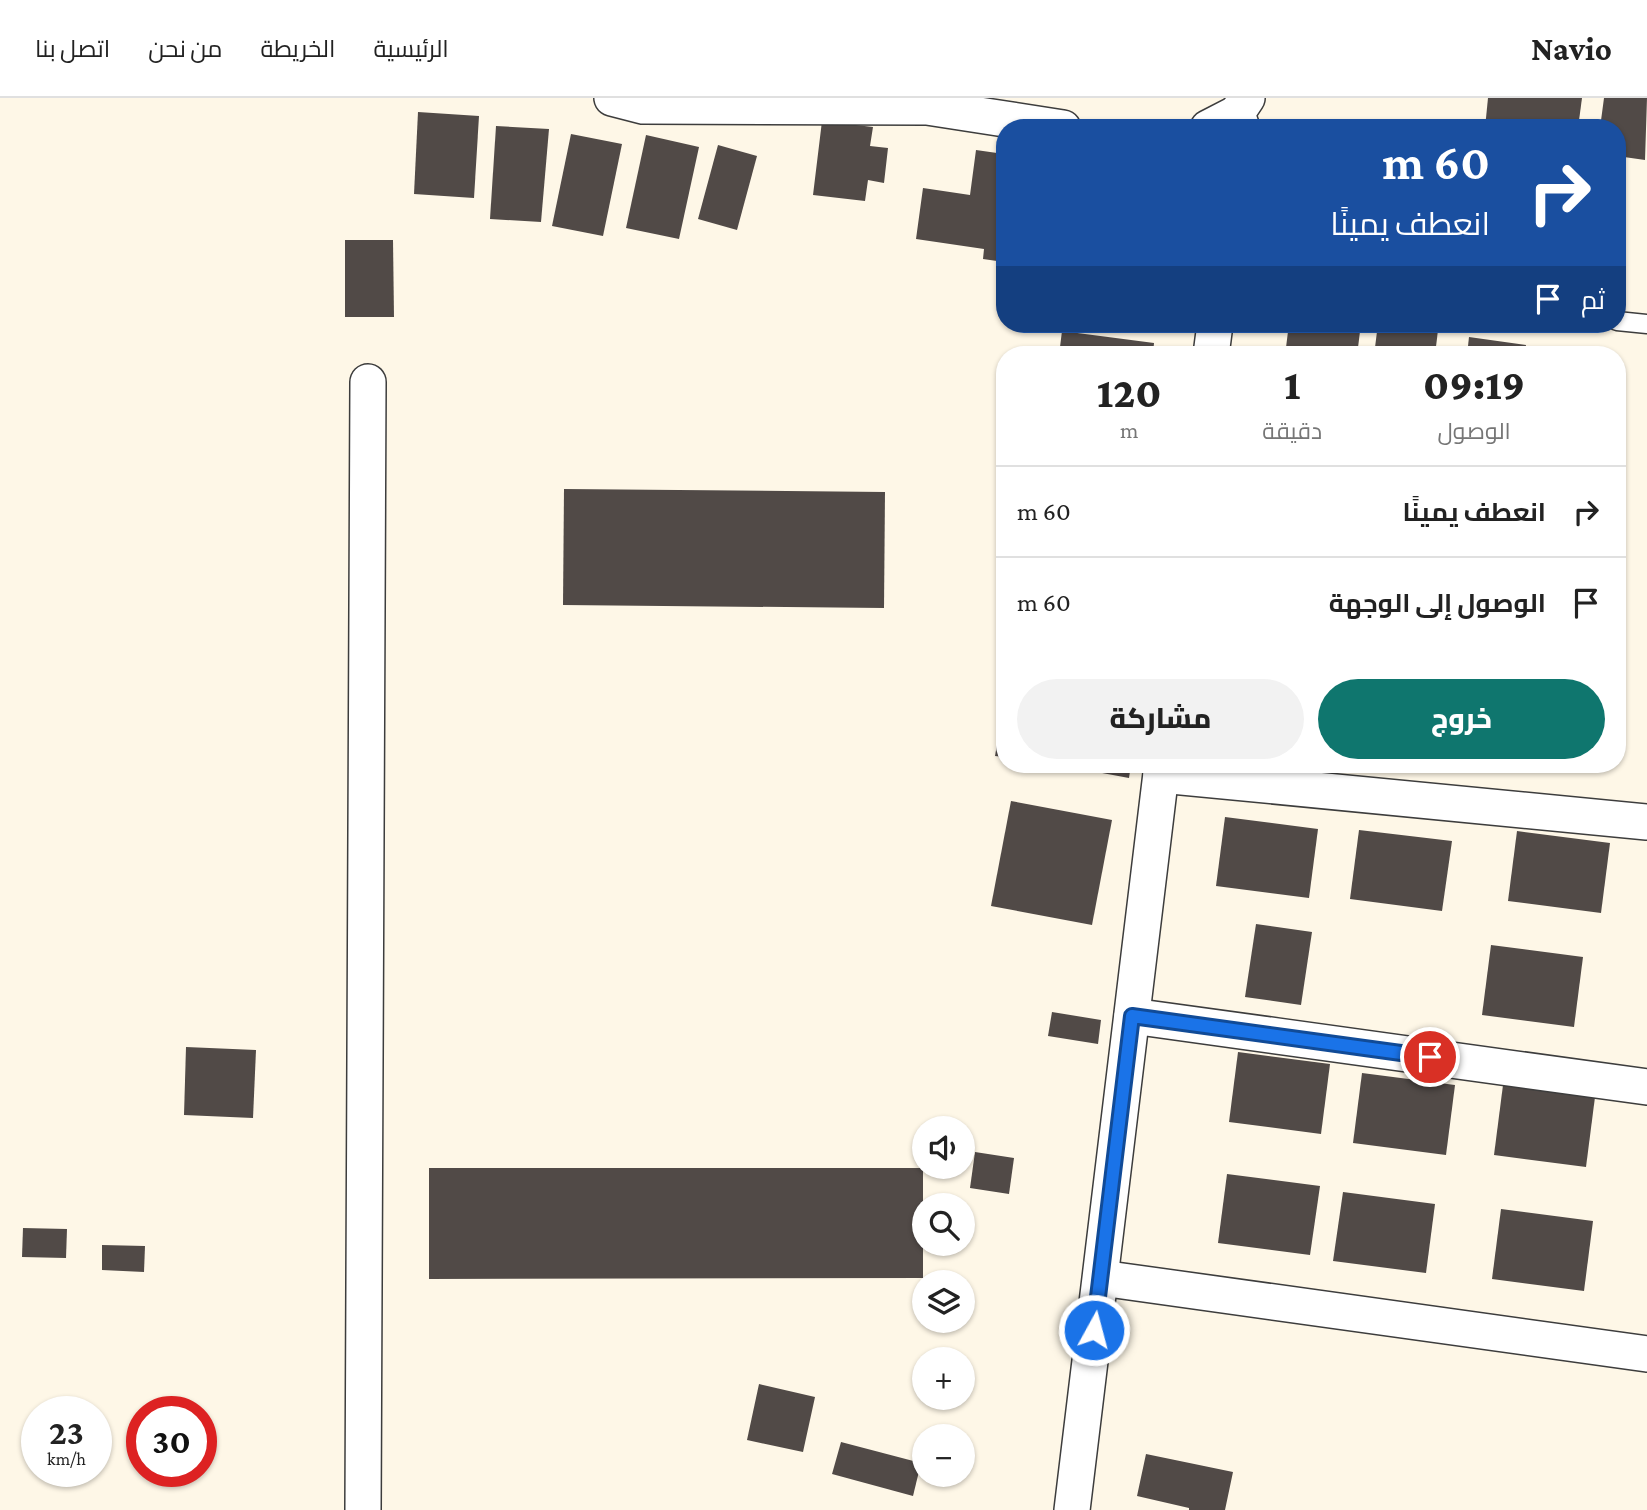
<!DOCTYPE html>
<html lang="ar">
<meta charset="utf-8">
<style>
:root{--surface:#fff;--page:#f2f2f2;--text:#222;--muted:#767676;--line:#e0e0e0;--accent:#0f766e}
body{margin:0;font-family:"Crimson Pro",Cairo,serif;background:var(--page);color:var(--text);direction:rtl;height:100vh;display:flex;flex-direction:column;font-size:26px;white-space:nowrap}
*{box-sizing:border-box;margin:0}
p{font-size:23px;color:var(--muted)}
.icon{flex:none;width:38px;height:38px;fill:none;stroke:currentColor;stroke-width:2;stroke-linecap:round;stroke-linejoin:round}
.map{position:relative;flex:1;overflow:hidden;direction:ltr}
.details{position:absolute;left:996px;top:248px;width:630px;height:427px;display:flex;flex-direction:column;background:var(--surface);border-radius:28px;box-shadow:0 2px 5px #0004;direction:rtl}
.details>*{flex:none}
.banner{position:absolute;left:996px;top:21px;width:630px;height:214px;border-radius:28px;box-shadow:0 2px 5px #0004;direction:rtl;background:#1a4fa0;color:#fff;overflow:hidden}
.tools{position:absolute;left:912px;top:1018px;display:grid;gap:14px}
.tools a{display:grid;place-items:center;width:63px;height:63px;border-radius:50%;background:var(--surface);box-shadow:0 2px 5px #0004;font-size:35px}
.speed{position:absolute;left:21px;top:1298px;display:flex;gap:14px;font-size:35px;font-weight:700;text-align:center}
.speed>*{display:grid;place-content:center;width:91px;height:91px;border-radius:50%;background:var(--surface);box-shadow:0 2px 5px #0004;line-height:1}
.speed small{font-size:18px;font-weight:400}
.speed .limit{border:10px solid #d22;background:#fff;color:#111}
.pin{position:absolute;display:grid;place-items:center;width:60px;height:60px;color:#fff;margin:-30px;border:4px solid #fff;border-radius:50%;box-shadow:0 2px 7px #0007}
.me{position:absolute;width:77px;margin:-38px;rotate:7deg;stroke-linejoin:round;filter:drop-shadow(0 0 5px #0008)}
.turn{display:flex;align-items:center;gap:24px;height:147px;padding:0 21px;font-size:32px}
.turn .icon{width:91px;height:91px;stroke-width:2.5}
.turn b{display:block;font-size:49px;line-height:60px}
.then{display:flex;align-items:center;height:66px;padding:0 21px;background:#0003;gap:14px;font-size:26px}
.eta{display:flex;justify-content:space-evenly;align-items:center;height:119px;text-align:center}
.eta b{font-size:42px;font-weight:800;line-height:49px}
.button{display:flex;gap:14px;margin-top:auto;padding:14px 21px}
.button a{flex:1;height:80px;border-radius:42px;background:var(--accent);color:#fff;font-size:28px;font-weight:800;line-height:80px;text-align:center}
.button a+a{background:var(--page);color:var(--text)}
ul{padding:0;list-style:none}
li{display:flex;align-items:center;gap:21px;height:91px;padding:0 21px;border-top:2px solid var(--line)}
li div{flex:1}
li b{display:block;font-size:26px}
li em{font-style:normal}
header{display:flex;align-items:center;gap:42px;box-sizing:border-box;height:98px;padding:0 35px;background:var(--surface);border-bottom:2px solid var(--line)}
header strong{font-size:33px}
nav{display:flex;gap:38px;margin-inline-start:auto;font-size:24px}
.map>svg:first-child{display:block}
.building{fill:#514a47}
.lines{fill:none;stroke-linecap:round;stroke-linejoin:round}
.service-casing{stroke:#3d3d3d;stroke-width:21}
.minor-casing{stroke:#3d3d3d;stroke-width:38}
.service{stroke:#fff;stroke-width:18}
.minor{stroke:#fff;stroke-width:35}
.route-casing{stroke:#114b97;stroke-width:18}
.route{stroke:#1a73e8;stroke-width:12}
</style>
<header>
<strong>Navio</strong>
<nav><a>الرئيسية</a><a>الخريطة</a><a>من نحن</a><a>اتصل بنا</a></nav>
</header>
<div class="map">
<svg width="1647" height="1412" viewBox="0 0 1647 1412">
<rect width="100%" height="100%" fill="#fef7e7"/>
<!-- building -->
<g class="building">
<path d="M 1488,0 L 1582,0 L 1578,30 L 1485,30 Z"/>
<path d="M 1604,0 L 1647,0 L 1645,62 L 1617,58 L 1617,30 L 1600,30 Z"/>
<path d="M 418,14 L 479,18 L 474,100 L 414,96 Z"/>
<path d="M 822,23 L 873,29 L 870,48 L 888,50 L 884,85 L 868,82 L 865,103 L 813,97 Z"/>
<path d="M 496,28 L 549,31 L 541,124 L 490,121 Z"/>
<path d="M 571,36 L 622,46 L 603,138 L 552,128 Z"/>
<path d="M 646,37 L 699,49 L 679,141 L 626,130 Z"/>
<path d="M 718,47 L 757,58 L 737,132 L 698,121 Z"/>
<path d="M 976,52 L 1004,56 L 1004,164 L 983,161 L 984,151 L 916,141 L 923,90 L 970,97 Z"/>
<path d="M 345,142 L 393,142 L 394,219 L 345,219 Z"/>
<path d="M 1289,226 L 1361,226 L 1357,257 L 1285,257 Z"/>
<path d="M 1378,226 L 1438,232 L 1435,257 L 1374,257 Z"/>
<path d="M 1062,233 L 1154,245 L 1153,257 L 1059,257 Z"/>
<path d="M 1469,239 L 1526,247 L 1525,257 L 1467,257 Z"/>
<path d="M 564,391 L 885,394 L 884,510 L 563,507 Z"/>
<path d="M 999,635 L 1004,636 L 1004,659 L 995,658 Z"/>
<path d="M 1059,667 L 1131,667 L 1129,680 Z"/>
<path d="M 1011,703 L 1112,722 L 1092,827 L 991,808 Z"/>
<path d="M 1225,719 L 1318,731 L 1309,800 L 1216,788 Z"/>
<path d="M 1359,732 L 1452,743 L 1442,813 L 1350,801 Z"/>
<path d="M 1517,733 L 1610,745 L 1601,815 L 1508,803 Z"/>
<path d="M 1256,826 L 1312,834 L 1301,907 L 1245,899 Z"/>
<path d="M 1491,847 L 1583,859 L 1574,929 L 1482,917 Z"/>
<path d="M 1052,914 L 1101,922 L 1098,946 L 1048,938 Z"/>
<path d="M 186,949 L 256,952 L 253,1020 L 184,1017 Z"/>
<path d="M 1238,954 L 1330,966 L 1321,1036 L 1229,1024 Z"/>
<path d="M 1362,975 L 1455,987 L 1446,1057 L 1353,1045 Z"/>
<path d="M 1503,987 L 1595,999 L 1586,1069 L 1494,1057 Z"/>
<path d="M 975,1054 L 1014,1060 L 1009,1096 L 970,1090 Z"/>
<path d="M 429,1070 L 923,1070 L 923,1180 L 429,1181 Z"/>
<path d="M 1227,1076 L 1320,1088 L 1310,1157 L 1218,1145 Z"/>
<path d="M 1343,1094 L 1435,1106 L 1426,1175 L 1333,1163 Z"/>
<path d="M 1501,1111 L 1593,1123 L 1584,1193 L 1492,1181 Z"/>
<path d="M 23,1130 L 67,1131 L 66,1160 L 22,1159 Z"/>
<path d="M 102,1147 L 145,1148 L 144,1174 L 102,1172 Z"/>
<path d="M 759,1286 L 815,1299 L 803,1354 L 747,1342 Z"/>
<path d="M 841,1344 L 921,1365 L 913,1398 L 832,1376 Z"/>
<path d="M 1146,1356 L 1233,1374 L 1225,1412 L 1189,1412 L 1189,1410 L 1137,1398 Z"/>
</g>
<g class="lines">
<!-- service casing -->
<g class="service-casing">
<path id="service" d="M 1617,223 L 1647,226"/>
</g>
<!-- minor casing -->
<g class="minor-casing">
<g id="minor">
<path d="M 612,0 L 643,8 L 927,9 L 1063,30"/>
<path d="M 1208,30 L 1237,15"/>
<path d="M 1242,30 L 1237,15 L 1247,0"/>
<path d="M 1211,257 L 1215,226"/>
<path d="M 1161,677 L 1647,724"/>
<path d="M 1132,918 L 1647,989"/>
<path d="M 1101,1180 L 1647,1256"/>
<path d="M 363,1412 L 368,284"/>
<path d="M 1072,1412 L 1162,667"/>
</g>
</g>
<!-- service -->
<use href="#service" class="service"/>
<!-- minor -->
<use href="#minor" class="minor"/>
</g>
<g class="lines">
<!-- route casing -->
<g class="route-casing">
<path id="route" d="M 1094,1232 L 1132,918 L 1430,959"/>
</g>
<!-- route -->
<use href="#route" class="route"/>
</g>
</svg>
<div class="tools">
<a><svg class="icon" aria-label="sound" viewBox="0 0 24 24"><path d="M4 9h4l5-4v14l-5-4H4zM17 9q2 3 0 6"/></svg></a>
<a><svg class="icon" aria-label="search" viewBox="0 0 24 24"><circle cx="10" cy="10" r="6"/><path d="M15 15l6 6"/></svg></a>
<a><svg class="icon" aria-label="layers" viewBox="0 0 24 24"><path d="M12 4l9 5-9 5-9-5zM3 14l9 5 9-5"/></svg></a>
<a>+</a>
<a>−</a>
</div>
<div class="speed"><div>23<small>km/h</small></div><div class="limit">30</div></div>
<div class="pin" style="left:1430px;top:959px;background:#d93025"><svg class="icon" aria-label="arrive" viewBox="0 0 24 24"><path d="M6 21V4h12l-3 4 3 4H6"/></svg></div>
<svg class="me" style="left:1094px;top:1232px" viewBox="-20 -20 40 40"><circle r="17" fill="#1a73e8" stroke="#fff" stroke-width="3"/><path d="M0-11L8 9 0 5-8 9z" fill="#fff"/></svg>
<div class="banner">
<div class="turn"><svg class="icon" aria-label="right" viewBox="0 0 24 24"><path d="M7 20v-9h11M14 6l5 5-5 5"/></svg><div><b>60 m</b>انعطف يمينًا</div></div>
<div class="then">ثم<svg class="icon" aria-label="arrive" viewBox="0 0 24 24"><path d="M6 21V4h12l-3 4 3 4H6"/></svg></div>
</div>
<section class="details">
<div class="eta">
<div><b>09:19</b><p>الوصول</p></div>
<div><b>1</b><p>دقيقة</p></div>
<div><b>120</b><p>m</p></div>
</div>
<ul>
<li><svg class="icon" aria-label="right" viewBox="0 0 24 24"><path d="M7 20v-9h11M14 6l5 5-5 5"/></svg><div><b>انعطف يمينًا</b></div><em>60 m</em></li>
<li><svg class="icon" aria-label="arrive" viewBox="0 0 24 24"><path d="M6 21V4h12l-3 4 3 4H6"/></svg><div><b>الوصول إلى الوجهة</b></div><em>60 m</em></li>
</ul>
<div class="button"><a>خروج</a><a>مشاركة</a></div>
</section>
</div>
